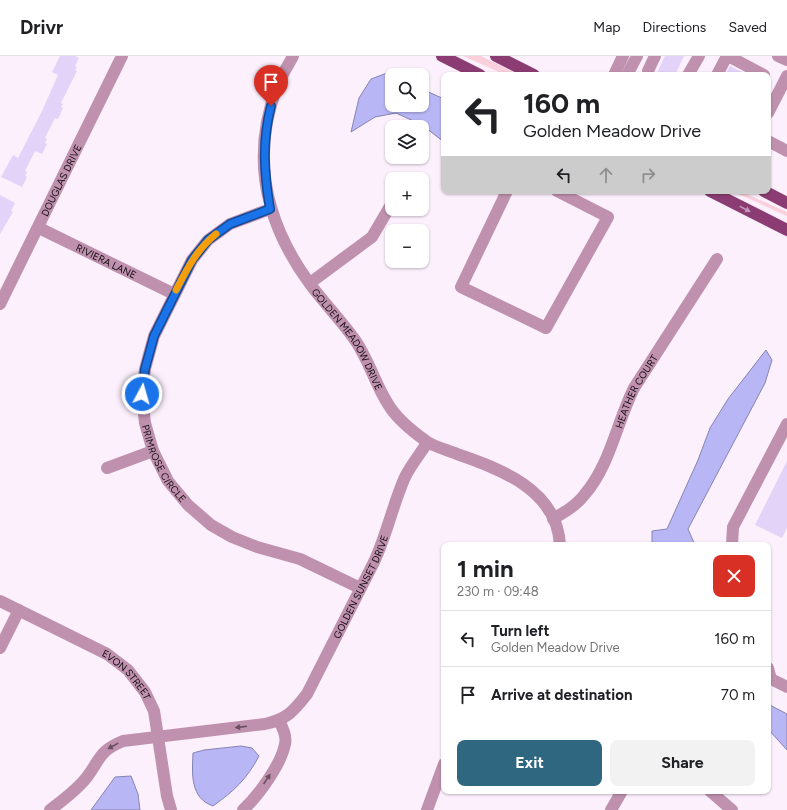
<!DOCTYPE html>
<meta charset="utf-8">
<style>
:root{--surface:#fff;--page:#f2f2f2;--text:#202124;--muted:#757577;--line:#e0e0e0;--accent:#2f6781}
body{margin:0;font-family:Figtree,sans-serif;background:var(--page);color:var(--text);height:100vh;display:flex;flex-direction:column;font-size:15px;white-space:nowrap}
*{box-sizing:border-box;margin:0}
p{font-size:13px;color:var(--muted)}
.icon{flex:none;width:22px;height:22px;fill:none;stroke:currentColor;stroke-width:2;stroke-linecap:round;stroke-linejoin:round}
.map{position:relative;flex:1;overflow:hidden}
.panel{position:absolute;left:441px;top:486px;width:330px;height:252px;display:flex;flex-direction:column;background:var(--surface);border-radius:8px;box-shadow:0 1px 3px #0004}
.panel>*{flex:none}
.guide{position:absolute;left:441px;top:16px;width:330px;height:122px;border-radius:8px;box-shadow:0 1px 3px #0004;background:#fff;color:var(--text);overflow:hidden}
.fabs{position:absolute;left:385px;top:12px;display:grid;gap:8px}
.fabs a{display:grid;place-items:center;width:44px;height:44px;border-radius:8px;background:var(--surface);box-shadow:0 1px 3px #0004;font-size:20px}
.pin{position:absolute;display:grid;place-items:center;width:34px;height:34px;color:#fff;margin:-41px -17px;border-radius:50% 50% 50% 0;rotate:-45deg;box-shadow:0 0 4px #0007}
.pin .icon{rotate:45deg}
.me{position:absolute;width:44px;margin:-22px;rotate:6deg;stroke-linejoin:round;filter:drop-shadow(0 0 3px #0008)}
.turn{display:flex;align-items:center;gap:14px;height:84px;padding:0 16px;font-size:18px}
.turn .icon{width:52px;height:52px;stroke-width:2.5}
.turn b{display:block;font-size:28px;line-height:34px}
.lanes{display:flex;align-items:center;height:38px;padding:0 16px;background:#0003;justify-content:center;gap:20px;direction:ltr}
.lanes .off{opacity:.35}
.round{display:grid;place-items:center;flex:none;width:42px;height:42px;border-radius:8px;background:var(--page)}
.summary{display:flex;align-items:center;justify-content:space-between;height:68px;padding:0 16px}
h1{font-size:24px;font-weight:700;line-height:30px}
.button{display:flex;gap:8px;margin-top:auto;padding:8px 16px}
.button a{flex:1;height:46px;border-radius:8px;background:var(--accent);color:#fff;font-size:16px;font-weight:700;line-height:46px;text-align:center}
.button a+a{background:var(--page);color:var(--text)}
ul{padding:0;list-style:none}
li{display:flex;align-items:center;gap:12px;height:56px;padding:0 16px;border-top:1px solid var(--line)}
li div{flex:1}
li b{display:block;font-size:15px}
li em{font-style:normal}
header{display:flex;align-items:center;gap:24px;box-sizing:border-box;height:56px;padding:0 20px;background:var(--surface);border-bottom:1px solid var(--line)}
header strong{font-size:19px}
nav{display:flex;gap:22px;margin-inline-start:auto;font-size:14px}
.map>svg:first-child{display:block}
.green{fill:#f9d0db}
.water{fill:#b8b6f5;stroke:#8684b1}
.building{fill:#e3d3f8}
.lines{fill:none;stroke-linecap:round;stroke-linejoin:round}
.minor{stroke:#bf91ae;stroke-width:12}
.major{stroke:#8b3c72;stroke-width:12}
.oneway{fill:#c496b8}
.oneway2{fill:#695060}
.route-casing{stroke:#114b97;stroke-width:10}
.route{stroke:#1a73e8;stroke-width:7}
.slow{stroke:#f59e0b;stroke-width:7}
.labels{text-anchor:middle;dominant-baseline:central;stroke-width:3;stroke-linejoin:round;paint-order:stroke}
.street-label{font-size:10px;fill:#130e13;stroke:#fcf0fd}
</style>
<header>
<strong>Drivr</strong>
<nav><a>Map</a><a>Directions</a><a>Saved</a></nav>
</header>
<div class="map">
<svg width="787" height="754" viewBox="0 0 787 754">
<rect width="100%" height="100%" fill="#fcf0fd"/>
<!-- green -->
<g class="green">
<path d="M 463,0 L 481,0 L 519,19 L 506,19 Z"/>
<path d="M 732,135 L 740,135 L 787,156 L 787,160 Z"/>
</g>
<!-- water -->
<g class="water">
<path d="M 387,17 L 392,19 L 392,49 L 422,49 L 422,33 L 444,43 L 444,86 L 422,69 L 396,57 L 375,61 L 351,76 L 359,42 L 371,23 Z"/>
<path d="M 766,294 L 772,304 L 765,327 L 688,473 L 695,489 L 652,489 L 652,475 L 667,473 L 698,404 L 710,372 L 728,343 Z"/>
<path d="M 768,648 L 787,658 L 787,694 L 768,673 Z"/>
<path d="M 241,690 L 252,692 L 259,700 C 247,723 234,735 213,750 C 190,742 192,718 193,697 L 204,694 Z"/>
<path d="M 131,720 L 138,738 L 140,754 L 91,754 L 115,721 Z"/>
</g>
<!-- building -->
<g class="building">
<path d="M 60,0 L 75,0 L 79,2 L 75,10 L 77,11 L 75,14 L 77,15 L 61,47 L 63,48 L 61,51 L 63,52 L 58,63 L 55,62 L 45,82 L 47,83 L 45,87 L 47,88 L 42,98 L 35,95 L 25,115 L 27,116 L 25,120 L 27,121 L 22,131 L 1,121 L 13,99 L 18,102 L 42,55 L 58,19 L 52,16 Z"/>
<path d="M 665,0 L 684,0 L 675,19 L 656,19 Z"/>
<path d="M 730,10 L 748,19 L 725,19 Z"/>
<path d="M 0,139 L 15,147 L 11,155 L 13,156 L 0,178 Z"/>
<path d="M 787,405 L 787,472 L 782,482 L 755,469 Z"/>
</g>
<g class="lines">
<!-- minor -->
<g class="minor">
<path id="s1" d="M 293,0 C 288,10 281,20 277,31 C 250,102 266,168 310,228 C 324,247 341,264 355,284 C 369,304 375,328 388,348 C 396,362 412,375 426,385 C 434,391 448,394 457,398 C 501,413 557,434 560,489"/>
<path d="M 728,0 L 764,19"/>
<path d="M 778,0 L 787,4"/>
<path d="M 614,19 L 623,0"/>
<path d="M 627,19 L 637,0"/>
<path d="M 648,19 L 648,15 L 655,0"/>
<path d="M 688,19 L 699,0"/>
<path d="M 717,19 L 727,0"/>
<path d="M 768,57 L 787,20"/>
<path d="M 768,85 L 787,95"/>
<path d="M 507,135 L 461,231 L 546,272 L 608,161 L 557,135"/>
<path id="s2" d="M 270,153 L 230,168 L 208,184 L 192,204 L 154,280 L 145,313 L 142,339 L 145,367 L 153,395 L 168,425 L 188,449 L 211,469 L 232,481 L 257,491 L 300,503 L 360,532"/>
<path id="s3" d="M 39,172 L 174,238"/>
<path d="M 310,227 L 372,181 L 392,147"/>
<path id="s4" d="M 0,248 L 122,0"/>
<path d="M 107,412 L 153,395"/>
<path id="s5" d="M 553,463 C 565,456 577,449 585,438 C 610,409 617,366 634,332 L 717,203"/>
<path d="M 732,489 L 733,471 L 787,368"/>
<path id="s6" d="M 0,545 L 107,598 L 128,614 L 145,636 L 154,655 L 167,740 L 171,754"/>
<path d="M 0,592 L 19,554"/>
<path d="M 768,612 L 771,623 L 787,631"/>
<path d="M 710,735 L 732,754"/>
<path id="s7" d="M 50,754 C 63,744 77,734 87,721 C 101,702 99,695 123,685 L 265,668 C 287,663 293,656 307,638 L 374,506 C 387,478 393,448 405,421 C 411,409 420,398 427,387"/>
<path d="M 243,754 C 258,740 281,709 285,688 C 287,680 283,672 279,665"/>
<path d="M 427,754 L 444,708"/>
<path d="M 611,754 L 622,735"/>
</g>
<!-- major -->
<g class="major">
<path d="M 442,0 L 480,19"/>
<path d="M 496,0 L 534,19"/>
<path d="M 710,135 L 787,174"/>
<path d="M 764,135 L 787,147"/>
</g>
</g>
<!-- one-way arrows -->
<defs><path id="oneway-solid" d="M-6-.8H1V-3.2L6.5 0L1 3.2V.8H-6Z"/></defs>
<use class="oneway" href="#oneway-solid" transform="translate(745 153) rotate(27)"/>
<g class="oneway2">
<use href="#oneway-solid" transform="translate(241 671) rotate(173)"/>
<use href="#oneway-solid" transform="translate(113 690) rotate(151)"/>
<use href="#oneway-solid" transform="translate(267 723) rotate(-56)"/>
</g>
<g class="lines">
<!-- route casing -->
<g class="route-casing">
<path id="route" d="M 142,338 L 145,313 L 154,280 L 192,204 L 208,184 L 230,168 L 270,153 C 264,117 262,85 271,50"/>
</g>
<!-- route -->
<use href="#route" class="route"/>
<!-- slow -->
<path class="slow" d="M 176,234 C 187,213 197,193 216,178"/>
</g>
<g class="labels">
<!-- street labels -->
<g class="street-label">
<text stroke="none"><textPath href="#s4" startOffset="138">DOUGLAS DRIVE</textPath></text>
<text stroke="none"><textPath href="#s3" startOffset="75">RIVIERA LANE</textPath></text>
<text stroke="none"><textPath href="#s1" startOffset="311">GOLDEN MEADOW DRIVE</textPath></text>
<text stroke="none"><textPath href="#s5" startOffset="156">HEATHER COURT</textPath></text>
<text stroke="none"><textPath href="#s2" startOffset="314">PRIMROSE CIRCLE</textPath></text>
<text stroke="none"><textPath href="#s7" startOffset="418">GOLDEN SUNSET DRIVE</textPath></text>
<text stroke="none"><textPath href="#s6" startOffset="148">EVON STREET</textPath></text>
</g>
</g>
</svg>
<div class="fabs">
<a><svg class="icon" aria-label="search" viewBox="0 0 24 24"><circle cx="10" cy="10" r="6"/><path d="M15 15l6 6"/></svg></a>
<a><svg class="icon" aria-label="layers" viewBox="0 0 24 24"><path d="M12 4l9 5-9 5-9-5zM3 14l9 5 9-5"/></svg></a>
<a>+</a>
<a>−</a>
</div>
<div class="pin" style="left:271px;top:50px;background:#d93025"><svg class="icon" aria-label="arrive" viewBox="0 0 24 24"><path d="M6 21V4h12l-3 4 3 4H6"/></svg></div>
<svg class="me" style="left:142px;top:338px" viewBox="-20 -20 40 40"><circle r="17" fill="#1a73e8" stroke="#fff" stroke-width="3"/><path d="M0-11L8 9 0 5-8 9z" fill="#fff"/></svg>
<div class="guide">
<div class="turn"><svg class="icon" aria-label="left" viewBox="0 0 24 24"><path d="M17 20v-9H6M10 6l-5 5 5 5"/></svg><div><b>160 m</b>Golden Meadow Drive</div></div>
<div class="lanes"><svg class="icon" aria-label="left" viewBox="0 0 24 24"><path d="M17 20v-9H6M10 6l-5 5 5 5"/></svg><svg class="icon off" aria-label="ahead" viewBox="0 0 24 24"><path d="M12 20V5M6 11l6-6 6 6"/></svg><svg class="icon off" aria-label="right" viewBox="0 0 24 24"><path d="M7 20v-9h11M14 6l5 5-5 5"/></svg></div>
</div>
<section class="panel">
<div class="summary"><div><h1>1 min</h1><p>230 m · 09:48</p></div><a class="round" style="background:#d93025;color:#fff"><svg class="icon" aria-label="close" viewBox="0 0 24 24"><path d="M6 6l12 12M18 6L6 18"/></svg></a></div>
<ul>
<li><svg class="icon" aria-label="left" viewBox="0 0 24 24"><path d="M17 20v-9H6M10 6l-5 5 5 5"/></svg><div><b>Turn left</b><p>Golden Meadow Drive</p></div><em>160 m</em></li>
<li><svg class="icon" aria-label="arrive" viewBox="0 0 24 24"><path d="M6 21V4h12l-3 4 3 4H6"/></svg><div><b>Arrive at destination</b></div><em>70 m</em></li>
</ul>
<div class="button"><a>Exit</a><a>Share</a></div>
</section>
</div>
